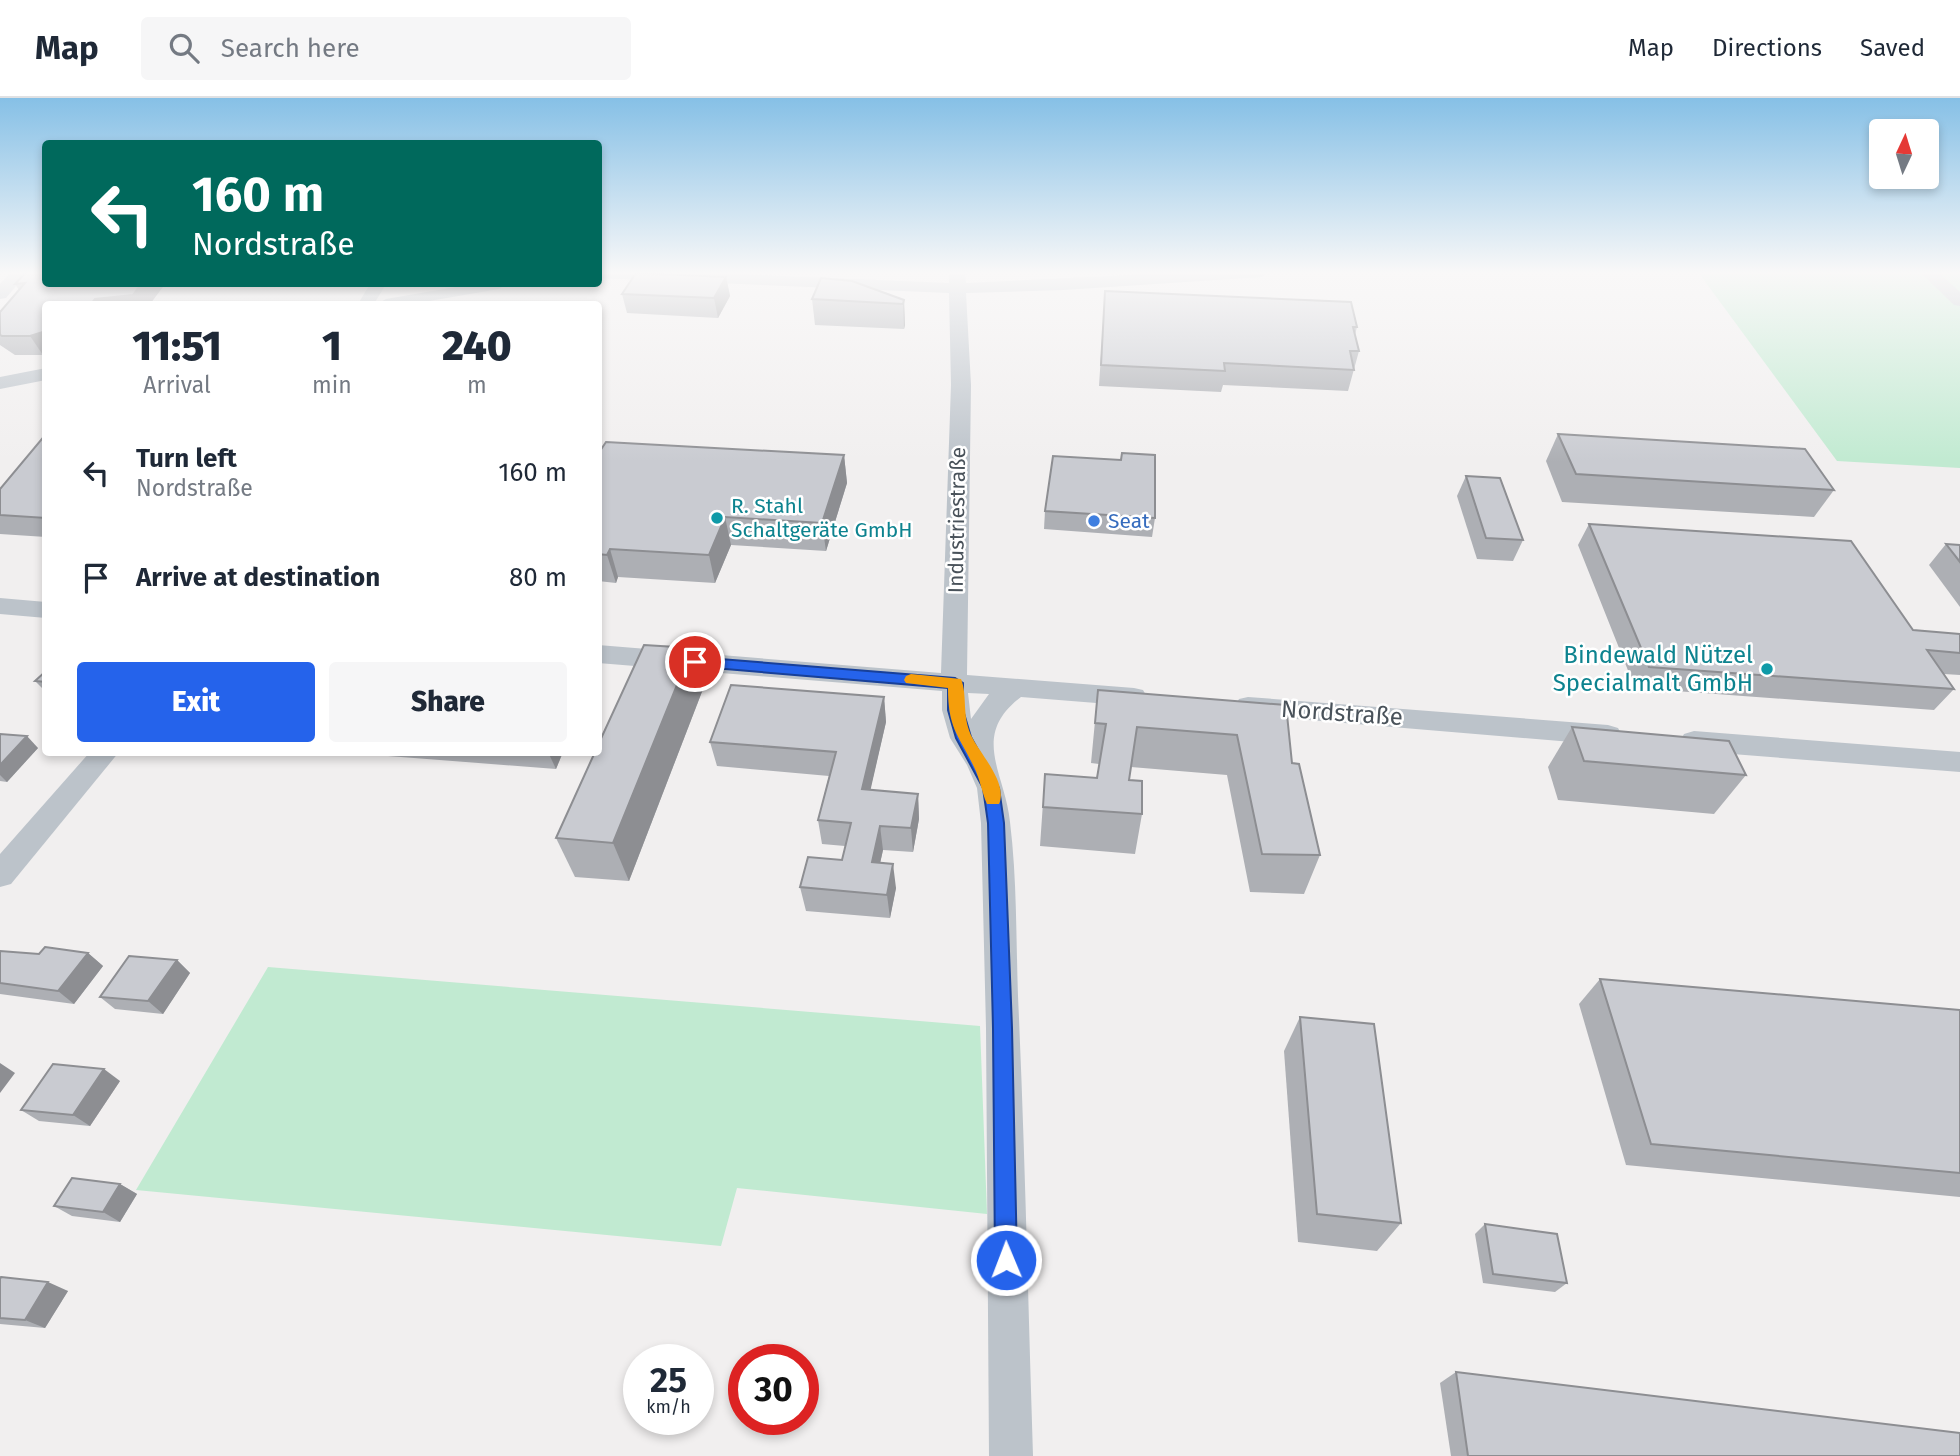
<!DOCTYPE html>
<meta charset="utf-8">
<style>
:root{--surface:#fff;--page:#f6f6f7;--text:#1f2937;--muted:#747a83;--line:#e0e1e3;--accent:#2563eb}
body{margin:0;font-family:"Fira Sans",sans-serif;background:var(--page);color:var(--text);height:100vh;display:flex;flex-direction:column;font-size:26px;white-space:nowrap}
*{box-sizing:border-box;margin:0}
p{font-size:23px;color:var(--muted)}
.icon{flex:none;width:38px;height:38px;fill:none;stroke:currentColor;stroke-width:2;stroke-linecap:round;stroke-linejoin:round}
.map{position:relative;flex:1;overflow:hidden}
.sheet{position:absolute;left:42px;top:203px;width:560px;height:455px;display:flex;flex-direction:column;background:var(--surface);border-radius:7px;box-shadow:0 4px 10px #0003}
.sheet>*{flex:none}
.guide{position:absolute;left:42px;top:42px;width:560px;height:147px;border-radius:7px;box-shadow:0 4px 10px #0003;background:#00695c;color:#fff;overflow:hidden}
.needle{width:46px;rotate:4deg}
.buttons{position:absolute;left:1869px;top:21px;display:grid;gap:14px}
.buttons a{display:grid;place-items:center;width:70px;height:70px;border-radius:7px;background:var(--surface);box-shadow:0 4px 10px #0003;font-size:35px}
.speed{position:absolute;left:623px;top:1246px;display:flex;gap:14px;font-size:35px;font-weight:700;text-align:center}
.speed>*{display:grid;place-content:center;width:91px;height:91px;border-radius:50%;background:var(--surface);box-shadow:0 4px 10px #0003;line-height:1}
.speed small{font-size:18px;font-weight:400}
.speed .limit{border:10px solid #d22;background:#fff;color:#111}
.pin{position:absolute;display:grid;place-items:center;width:60px;height:60px;color:#fff;margin:-30px;border:4px solid #fff;border-radius:50%;box-shadow:0 2px 7px #0007}
.me{position:absolute;width:77px;margin:-38px;rotate:359deg;stroke-linejoin:round;filter:drop-shadow(0 0 5px #0008)}
.turn{display:flex;align-items:center;gap:24px;height:147px;padding:0 35px;font-size:32px}
.turn .icon{width:91px;height:91px;stroke-width:2.5}
.turn b{display:block;font-size:49px;line-height:60px}
.eta{display:flex;justify-content:space-evenly;align-items:center;height:119px;text-align:center}
.eta b{font-size:42px;font-weight:800;line-height:49px}
.action{display:flex;gap:14px;margin-top:auto;padding:14px 35px}
.action a{flex:1;height:80px;border-radius:7px;background:var(--accent);color:#fff;font-size:28px;font-weight:800;line-height:80px;text-align:center}
.action a+a{background:var(--page);color:var(--text)}
ul{padding:0;list-style:none}
li{display:flex;align-items:center;gap:21px;height:105px;padding:0 35px}
li div{flex:1}
li b{display:block;font-size:26px}
li em{font-style:normal}
header{display:flex;align-items:center;gap:42px;box-sizing:border-box;height:98px;padding:0 35px;background:var(--surface);border-bottom:2px solid var(--line)}
header strong{font-size:33px}
nav{display:flex;gap:38px;margin-inline-start:auto;font-size:24px}
.search{width:490px;height:63px;background:var(--page);display:flex;align-items:center;gap:18px;box-sizing:border-box;padding:0 24px;border-radius:7px;color:var(--muted);font-size:26px}
.map>svg:first-child{display:block}
.green{fill:#c1ead1}
.lines{fill:none;stroke-linecap:round;stroke-linejoin:round}
.minor{fill:#bcc3ca;fill-rule:evenodd}
.wall{fill:#adafb4}
.shaded-wall{fill:#8d8e92}
.building{fill:#c9cbd1;stroke:#8d8e92;stroke-width:2}
.route{fill:#2563eb;stroke:#184099;stroke-width:2}
.slow{fill:#f59e0b}
.culture-dot{fill:#0f9aa8;stroke:#fff;stroke-width:2.5}
.shop-dot{fill:#3f7fe0;stroke:#fff;stroke-width:2.5}
.labels{text-anchor:middle;dominant-baseline:central;stroke-width:5;stroke-linejoin:round;paint-order:stroke}
.far-culture-label{font-size:21px;fill:#0d838f;stroke:#fff;text-anchor:start}
.far-street-label{font-size:21px;fill:#49525a;stroke:#fff}
.far-shop-label{font-size:21px;fill:#366cbe;stroke:#fff;text-anchor:start}
.culture-label{font-size:24px;fill:#0d838f;stroke:#fff;text-anchor:end}
.street-label{font-size:24px;fill:#49525a;stroke:#fff}
</style>
<header>
<strong>Map</strong>
<div class="search"><svg class="icon" aria-label="search" viewBox="0 0 24 24"><circle cx="10" cy="10" r="6"/><path d="M15 15l6 6"/></svg>Search here</div>
<nav><a>Map</a><a>Directions</a><a>Saved</a></nav>
</header>
<div class="map">
<svg width="1960" height="1358" viewBox="0 0 1960 1358">
<rect width="100%" height="100%" fill="#f1efef"/>
<!-- green -->
<g class="green">
<path d="M 1698,174 L 1960,174 L 1960,370 L 1837,363 Z"/>
<path d="M 268,869 L 980,928 L 987,1116 L 737,1090 L 721,1148 L 136,1092 Z"/>
</g>
<g class="lines">
<!-- minor -->
<g class="minor">
<path d="M 11,174 L 28,174 L 6,200 L 0,201 L 0,186 Z"/>
<path d="M 598,174 L 690,174 L 949,185 L 949,174 L 965,174 L 966,185 L 1188,174 L 1270,174 L 1262,179 L 1064,192 L 966,195 L 971,287 L 967,577 L 1134,590 L 1143,592 L 1147,599 L 1143,606 L 1134,608 L 1021,599 C 970,638 1005,674 1010,724 C 1017,781 1016,840 1018,898 C 1025,1051 1028,1205 1033,1358 L 989,1358 L 986,930 L 981,725 L 977,690 L 967,667 L 950,640 L 942,612 L 942,593 L 598,565 L 598,547 L 941,575 L 951,287 L 949,195 L 598,180 ZM 968,595 L 989,596 L 971,621 Z"/>
<path d="M 1920,174 L 1938,174 L 1960,194 L 1960,208 L 1954,207 Z"/>
<path d="M 370,186 L 386,186 L 374,206 L 358,206 Z"/>
<path d="M 473,186 L 507,186 L 499,191 L 412,206 L 377,206 L 386,201 Z"/>
<path d="M 46,270 L 46,282 L 0,291 L 0,279 Z"/>
<path d="M 0,500 L 46,504 L 46,520 L 0,516 Z"/>
<path d="M 1248,599 L 1608,627 L 1618,630 L 1622,637 L 1618,644 L 1608,647 L 1248,617 L 1239,615 L 1235,608 L 1239,601 Z"/>
<path d="M 1694,633 L 1960,654 L 1960,674 L 1694,653 L 1684,650 L 1680,643 L 1684,636 Z"/>
<path d="M 90,654 L 119,654 L 11,786 L 0,789 L 0,756 Z"/>
</g>
</g>
<!-- wall -->
<g class="wall">
<path d="M 26,174 L 46,186 L 165,186 L 150,206 L 46,206 L 43,257 L 15,257 L 0,247 L 0,214 L 19,192 L 15,186 Z"/>
<path d="M 726,179 L 730,198 L 718,220 L 627,215 L 622,196 Z"/>
<path d="M 1105,193 L 1357,229 L 1355,237 L 1359,253 L 1348,293 L 1223,287 L 1221,294 L 1099,288 Z"/>
<path d="M 812,201 L 904,202 L 905,227 L 904,231 L 815,227 Z"/>
<path d="M 46,336 L 46,439 L 0,436 L 0,391 Z"/>
<path d="M 1558,336 L 1834,392 L 1814,419 L 1562,404 L 1546,363 Z"/>
<path d="M 598,356 L 844,357 L 847,385 L 826,453 L 731,447 L 715,485 L 618,479 L 616,485 L 598,483 Z"/>
<path d="M 1466,378 L 1523,442 L 1513,463 L 1477,461 L 1457,398 Z"/>
<path d="M 1045,413 L 1155,420 L 1152,439 L 1044,431 Z"/>
<path d="M 1589,426 L 1913,532 L 1960,536 L 1960,577 L 1944,576 L 1954,591 L 1934,612 L 1635,590 L 1578,447 Z"/>
<path d="M 1946,446 L 1960,447 L 1960,509 L 1929,467 Z"/>
<path d="M 692,550 L 703,591 L 629,783 L 575,779 L 556,740 Z"/>
<path d="M 46,573 L 46,591 L 42,590 L 35,583 Z"/>
<path d="M 1098,592 L 1286,607 L 1292,665 L 1320,757 L 1304,796 L 1250,794 L 1227,677 L 1131,669 L 1129,682 L 1142,716 L 1135,756 L 1040,748 L 1045,676 L 1097,680 L 1099,666 L 1091,665 Z"/>
<path d="M 884,599 L 886,624 L 870,692 L 918,696 L 919,721 L 913,754 L 883,752 L 880,765 L 896,790 L 890,820 L 806,813 L 800,789 L 842,762 L 845,748 L 822,746 L 818,722 L 829,678 L 717,668 L 710,644 Z"/>
<path d="M 1572,629 L 1746,677 L 1714,716 L 1558,702 L 1548,669 Z"/>
<path d="M 0,636 L 38,650 L 7,684 L 0,683 Z"/>
<path d="M 385,654 L 563,654 L 556,671 L 388,658 Z"/>
<path d="M 0,853 L 39,856 L 88,855 L 103,868 L 74,906 L 0,896 Z"/>
<path d="M 177,862 L 190,875 L 163,916 L 115,911 L 100,899 Z"/>
<path d="M 1600,881 L 1960,912 L 1960,1099 L 1626,1067 L 1579,906 Z"/>
<path d="M 1300,919 L 1401,1125 L 1377,1153 L 1298,1144 L 1284,953 Z"/>
<path d="M 120,983 L 90,1028 L 39,1023 L 21,1012 Z"/>
<path d="M 120,1086 L 137,1096 L 120,1124 L 72,1118 L 54,1108 Z"/>
<path d="M 1485,1126 L 1567,1185 L 1555,1194 L 1483,1185 L 1475,1136 Z"/>
<path d="M 0,1181 L 68,1193 L 45,1230 L 0,1226 Z"/>
<path d="M 1456,1274 L 1960,1358 L 1451,1358 L 1440,1285 Z"/>
</g>
<!-- shaded-wall -->
<g class="shaded-wall">
<path d="M 726,179 L 730,198 L 718,220 L 714,200 Z"/>
<path d="M 141,186 L 165,186 L 150,206 L 91,206 L 95,201 Z"/>
<path d="M 904,202 L 905,227 L 904,231 L 903,206 Z"/>
<path d="M 46,233 L 46,256 L 43,257 L 30,238 Z"/>
<path d="M 844,357 L 847,385 L 826,453 L 822,425 Z"/>
<path d="M 725,419 L 731,447 L 715,485 L 709,457 Z"/>
<path d="M 610,451 L 618,479 L 616,485 L 607,457 Z"/>
<path d="M 692,550 L 703,591 L 629,783 L 613,745 Z"/>
<path d="M 884,599 L 886,624 L 865,716 L 862,691 Z"/>
<path d="M 27,638 L 38,650 L 7,684 L 0,677 L 0,667 Z"/>
<path d="M 548,654 L 563,654 L 556,671 Z"/>
<path d="M 918,696 L 919,721 L 913,754 L 911,730 Z"/>
<path d="M 880,728 L 883,752 L 875,788 L 872,764 Z"/>
<path d="M 893,766 L 896,790 L 890,820 L 887,797 Z"/>
<path d="M 88,855 L 103,868 L 74,906 L 58,893 Z"/>
<path d="M 177,862 L 190,875 L 163,916 L 148,903 Z"/>
<path d="M 0,965 L 15,975 L 0,995 Z"/>
<path d="M 104,971 L 120,983 L 90,1028 L 73,1017 Z"/>
<path d="M 120,1086 L 137,1096 L 120,1124 L 103,1114 Z"/>
<path d="M 48,1184 L 68,1193 L 45,1230 L 25,1222 Z"/>
</g>
<!-- building -->
<g class="building">
<path d="M 26,174 L 46,174 L 46,186 L 141,186 L 133,197 L 95,201 L 91,206 L 46,206 L 46,233 L 30,238 L 2,238 L 0,237 L 0,214 L 25,185 L 15,186 Z"/>
<path d="M 636,175 L 726,179 L 714,200 L 622,196 Z"/>
<path d="M 821,180 L 852,183 L 904,202 L 903,206 L 812,201 Z"/>
<path d="M 1105,193 L 1351,204 L 1357,229 L 1353,229 L 1359,253 L 1350,253 L 1354,272 L 1224,265 L 1225,273 L 1101,267 Z"/>
<path d="M 46,336 L 46,420 L 0,417 L 0,391 Z"/>
<path d="M 1558,336 L 1805,351 L 1834,392 L 1576,376 Z"/>
<path d="M 606,344 L 844,357 L 822,425 L 725,419 L 709,457 L 610,451 L 607,457 L 598,456 L 598,356 Z"/>
<path d="M 1122,355 L 1155,357 L 1155,420 L 1045,413 L 1053,358 L 1121,362 Z"/>
<path d="M 1466,378 L 1500,380 L 1523,442 L 1486,440 Z"/>
<path d="M 1589,426 L 1851,443 L 1913,532 L 1960,536 L 1960,555 L 1927,552 L 1954,591 L 1649,569 Z"/>
<path d="M 1946,446 L 1960,447 L 1960,464 Z"/>
<path d="M 644,547 L 692,550 L 613,745 L 556,740 L 595,654 L 598,654 L 598,647 Z"/>
<path d="M 46,573 L 46,584 L 35,583 Z"/>
<path d="M 731,587 L 884,599 L 862,691 L 918,696 L 911,730 L 880,728 L 872,764 L 893,766 L 887,797 L 800,789 L 808,759 L 842,762 L 851,725 L 818,722 L 836,654 L 710,644 Z"/>
<path d="M 1098,592 L 1286,607 L 1292,665 L 1299,666 L 1320,757 L 1262,756 L 1237,637 L 1137,629 L 1129,682 L 1142,683 L 1142,716 L 1043,709 L 1045,676 L 1097,680 L 1106,626 L 1095,625 Z"/>
<path d="M 1572,629 L 1729,643 L 1746,677 L 1584,663 Z"/>
<path d="M 0,636 L 27,638 L 0,667 Z"/>
<path d="M 45,849 L 88,855 L 58,893 L 0,885 L 0,853 L 39,856 Z"/>
<path d="M 129,858 L 177,862 L 148,903 L 100,899 Z"/>
<path d="M 1600,881 L 1960,912 L 1960,1075 L 1651,1046 Z"/>
<path d="M 1300,919 L 1374,926 L 1401,1125 L 1317,1116 Z"/>
<path d="M 53,966 L 104,971 L 73,1017 L 21,1012 Z"/>
<path d="M 72,1080 L 120,1086 L 103,1114 L 54,1108 Z"/>
<path d="M 1485,1126 L 1557,1136 L 1567,1185 L 1493,1176 Z"/>
<path d="M 1,1179 L 48,1184 L 25,1222 L 0,1220 L 0,1181 Z"/>
<path d="M 1456,1274 L 1960,1335 L 1960,1358 L 1468,1358 Z"/>
</g>
<!-- sky -->
<linearGradient id="sky" x2="0" y2="1"><stop stop-color="#86c0e6"/><stop offset="0.48" stop-color="#f9f8f8"/><stop offset="1" stop-color="#f9f8f8" stop-opacity="0"/></linearGradient>
<rect width="1960" height="364" fill="url(#sky)"/>
<!-- route -->
<path class="route" d="M 695,559 L 955,580 L 963,585 L 963,612 L 971,639 L 999,690 L 1004,725 L 1012,930 L 1017,1162 L 1014,1170 L 1006,1173 L 998,1170 L 995,1162 L 993,930 L 988,725 L 983,690 L 956,640 L 948,612 L 948,590 L 690,568 L 688,564 Z"/>
<!-- slow -->
<path class="slow" d="M 911,576 L 961,581 C 968,598 961,620 973,641 C 982,658 1008,686 999,706 L 987,706 C 982,695 980,681 974,669 C 958,636 948,630 948,590 L 906,585 L 904,582 L 906,578 Z"/>
<!-- markers -->
<g class="culture-dot">
<circle cx="717" cy="420" r="7"/>
<circle cx="1767" cy="571" r="7"/>
</g>
<circle class="shop-dot" cx="1094" cy="423" r="7"/>
<g class="labels">
<!-- far-culture labels -->
<g class="far-culture-label">
<text x="731" y="408">R. Stahl<tspan x="731" dy="24">Schaltgeräte GmbH</tspan></text>
</g>
<!-- far-street labels -->
<g class="far-street-label">
<text transform="translate(957 422) rotate(-89)">Industriestraße</text>
</g>
<!-- far-shop labels -->
<g class="far-shop-label">
<text x="1108" y="423">Seat</text>
</g>
<!-- culture labels -->
<g class="culture-label">
<text x="1753" y="557">Bindewald Nützel<tspan x="1753" dy="28">Specialmalt GmbH</tspan></text>
</g>
<!-- street labels -->
<g class="street-label">
<text transform="translate(1342 615) rotate(4)">Nordstraße</text>
</g>
</g>
</svg>
<div class="buttons">
<a><svg class="needle" viewBox="-14 -14 28 28"><path d="M0-13l5 13h-10z" fill="#e53935"/><path d="M0 13l5-13h-10z" fill="#747a83"/></svg></a>
</div>
<div class="speed"><div>25<small>km/h</small></div><div class="limit">30</div></div>
<div class="pin" style="left:695px;top:564px;background:#d93025"><svg class="icon" aria-label="arrive" viewBox="0 0 24 24"><path d="M6 21V4h12l-3 4 3 4H6"/></svg></div>
<svg class="me" style="left:1006px;top:1162px" viewBox="-20 -20 40 40"><circle r="17" fill="#2563eb" stroke="#fff" stroke-width="3"/><path d="M0-11L8 9 0 5-8 9z" fill="#fff"/></svg>
<div class="guide">
<div class="turn"><svg class="icon" aria-label="left" viewBox="0 0 24 24"><path d="M17 20v-9H6M10 6l-5 5 5 5"/></svg><div><b>160 m</b>Nordstraße</div></div>
</div>
<section class="sheet">
<div class="eta">
<div><b>11:51</b><p>Arrival</p></div>
<div><b>1</b><p>min</p></div>
<div><b>240</b><p>m</p></div>
</div>
<ul>
<li><svg class="icon" aria-label="left" viewBox="0 0 24 24"><path d="M17 20v-9H6M10 6l-5 5 5 5"/></svg><div><b>Turn left</b><p>Nordstraße</p></div><em>160 m</em></li>
<li><svg class="icon" aria-label="arrive" viewBox="0 0 24 24"><path d="M6 21V4h12l-3 4 3 4H6"/></svg><div><b>Arrive at destination</b></div><em>80 m</em></li>
</ul>
<div class="action"><a>Exit</a><a>Share</a></div>
</section>
</div>
